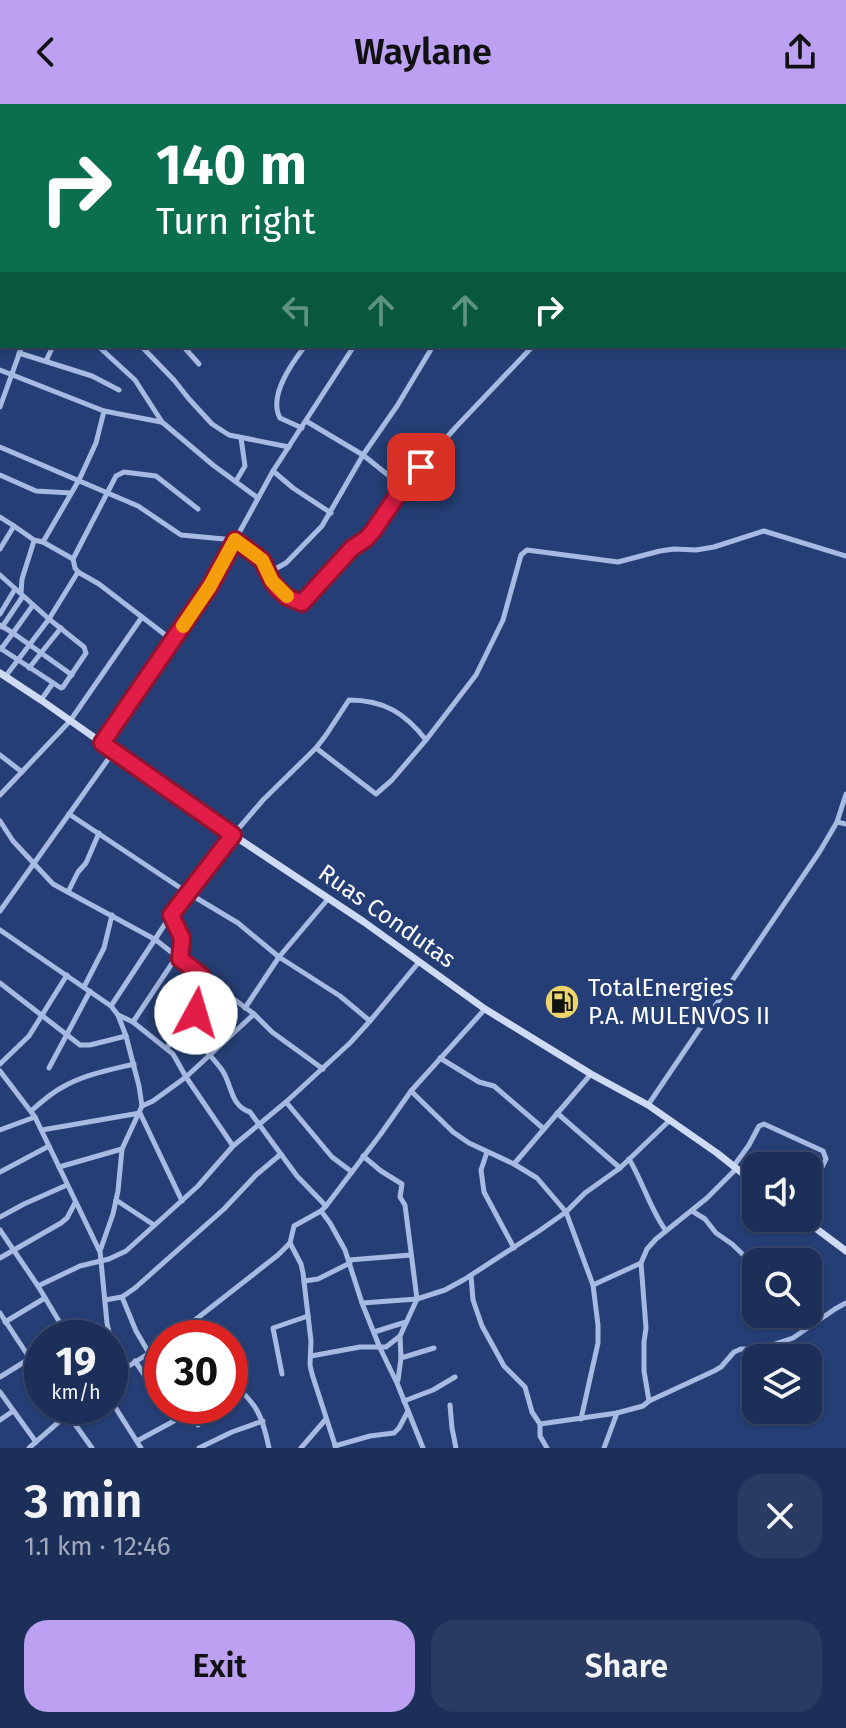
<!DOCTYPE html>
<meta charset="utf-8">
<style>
:root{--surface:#1c2f58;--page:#293b61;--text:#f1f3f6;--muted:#a0a9ba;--line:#3a4a6e;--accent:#bca0f2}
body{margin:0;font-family:"Fira Sans",sans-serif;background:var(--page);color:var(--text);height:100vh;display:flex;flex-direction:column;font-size:30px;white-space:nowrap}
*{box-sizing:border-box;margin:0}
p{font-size:26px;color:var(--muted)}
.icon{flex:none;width:44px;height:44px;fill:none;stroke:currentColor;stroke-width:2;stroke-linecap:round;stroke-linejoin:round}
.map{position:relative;height:1344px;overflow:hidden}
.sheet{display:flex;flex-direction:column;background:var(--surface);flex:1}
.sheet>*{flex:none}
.hud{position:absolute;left:0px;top:0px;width:846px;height:244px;box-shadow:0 2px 6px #0004,0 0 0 2px var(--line);background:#0b6e4f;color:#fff;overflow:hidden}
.tools{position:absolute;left:742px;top:1048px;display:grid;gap:16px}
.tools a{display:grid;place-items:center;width:80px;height:80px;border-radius:16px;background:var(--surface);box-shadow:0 2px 6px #0004,0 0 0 2px var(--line);font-size:40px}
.speed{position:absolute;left:24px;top:1216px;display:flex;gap:16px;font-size:40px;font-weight:700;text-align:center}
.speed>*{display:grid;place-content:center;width:104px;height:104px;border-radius:50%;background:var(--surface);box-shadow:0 2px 6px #0004,0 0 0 2px var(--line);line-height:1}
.speed small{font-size:20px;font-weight:400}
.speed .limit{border:12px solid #d22;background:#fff;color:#111}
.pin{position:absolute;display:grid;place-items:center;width:68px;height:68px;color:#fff;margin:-34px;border-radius:16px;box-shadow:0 4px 12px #0006}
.me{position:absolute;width:88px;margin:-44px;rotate:6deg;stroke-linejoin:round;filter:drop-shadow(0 0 6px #0008)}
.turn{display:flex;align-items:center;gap:28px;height:168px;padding:0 24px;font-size:36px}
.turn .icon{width:104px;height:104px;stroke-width:2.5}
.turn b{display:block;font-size:56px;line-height:68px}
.lanes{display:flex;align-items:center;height:76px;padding:0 24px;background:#0003;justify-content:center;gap:40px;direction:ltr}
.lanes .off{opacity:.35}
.round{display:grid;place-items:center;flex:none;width:84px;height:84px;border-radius:24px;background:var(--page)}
.head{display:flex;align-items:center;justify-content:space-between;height:136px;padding:0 24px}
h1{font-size:48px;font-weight:600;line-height:60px}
.cta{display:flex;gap:16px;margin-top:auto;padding:16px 24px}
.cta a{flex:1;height:92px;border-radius:24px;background:var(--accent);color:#111;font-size:32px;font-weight:600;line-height:92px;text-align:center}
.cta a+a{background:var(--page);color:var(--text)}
header{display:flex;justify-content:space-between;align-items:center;height:104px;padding:0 24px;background:var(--accent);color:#111;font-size:36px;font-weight:600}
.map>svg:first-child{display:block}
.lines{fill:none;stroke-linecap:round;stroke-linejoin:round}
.street{stroke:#a6bae2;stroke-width:5}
.secondary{stroke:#cfdaf3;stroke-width:7}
.route-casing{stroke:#92132f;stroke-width:20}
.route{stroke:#e11d48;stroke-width:14}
.slow{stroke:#f59e0b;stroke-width:14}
.labels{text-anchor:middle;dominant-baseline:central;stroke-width:8;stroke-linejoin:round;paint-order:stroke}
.street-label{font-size:24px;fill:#fff;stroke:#253f76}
.poi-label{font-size:24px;fill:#fff;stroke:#253f76;text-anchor:start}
</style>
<header><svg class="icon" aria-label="back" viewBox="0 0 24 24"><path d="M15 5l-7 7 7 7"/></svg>Waylane<svg class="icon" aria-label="share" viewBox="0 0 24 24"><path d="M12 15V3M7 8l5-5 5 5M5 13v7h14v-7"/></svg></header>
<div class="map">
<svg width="846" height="1344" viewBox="0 0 846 1344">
<rect width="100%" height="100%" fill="#253f76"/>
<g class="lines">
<!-- street -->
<g class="street">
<path d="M 22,0 L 24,2"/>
<path d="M 87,0 L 89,2"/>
<path d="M 144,0 L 146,2"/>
<path d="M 209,0 L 211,2"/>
<path d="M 561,0 L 561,2"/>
<path d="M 627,0 L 628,2"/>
<path d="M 739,0 L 740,2"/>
<path d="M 815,0 L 817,2"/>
<path d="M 187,2 L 188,0"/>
<path d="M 258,2 L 262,0"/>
<path d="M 360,2 L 360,0"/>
<path d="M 424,2 L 425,0"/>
<path d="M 468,2 L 469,0"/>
<path d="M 520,2 L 522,0"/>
<path d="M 594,2 L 600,0"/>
<path d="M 718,2 L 720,0"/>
<path d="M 832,2 L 837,0"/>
<path d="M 0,41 L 2,43"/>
<path d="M 844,57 L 846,61"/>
<path d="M 844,82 L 846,84"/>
<path d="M 0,138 L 2,140"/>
<path d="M 0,146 L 2,144"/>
<path d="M 98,242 L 135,276 L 162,318 L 213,361 L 258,394"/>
<path d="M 141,242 L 174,276 L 189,295 L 212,320 L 229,331 L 289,343"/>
<path d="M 183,242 L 199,260"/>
<path d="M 433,242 L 397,302 L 363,351 L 322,422 L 286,459 L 268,469 C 276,486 286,492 302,499 L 352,444 L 366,435 L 373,427 L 403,383 L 456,323 L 533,242"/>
<path d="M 19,249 L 92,272 L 119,286"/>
<path d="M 46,257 L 53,242"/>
<path d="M 0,266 L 104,307 L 161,318"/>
<path d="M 0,303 L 22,242"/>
<path d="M 104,307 L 96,339 L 79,376 L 43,438 L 73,455 L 75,464 L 78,468 L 99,480 L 172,536"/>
<path d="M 306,317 L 363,351 L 403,383"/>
<path d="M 302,324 L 280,314 C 268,292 292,259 305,242"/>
<path d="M 0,343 L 138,402 L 181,431 L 235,436 L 262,456 L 268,469"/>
<path d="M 273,367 L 293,384 L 331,409"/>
<path d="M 0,371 L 36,387 L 71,389"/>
<path d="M 236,377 L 245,362 L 241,334"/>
<path d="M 0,413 L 14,422"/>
<path d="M 0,445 L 14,422 L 34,436 L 43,438"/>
<path d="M 73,455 L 116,372 L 124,368 L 156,372 L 198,405"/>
<path d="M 0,471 L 49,515 L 84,543 L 86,549 L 63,583 L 61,584 L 0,544"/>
<path d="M 21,489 L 22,475 L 34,437"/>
<path d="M 0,510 L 15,485"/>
<path d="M 0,521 L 13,529 L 33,501"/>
<path d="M 2,523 L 23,492"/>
<path d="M 1,545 L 13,529 L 72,571"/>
<path d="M 29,564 L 61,524"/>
<path d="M 5,573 L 49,515 L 78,468"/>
<path d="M 41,596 L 53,579"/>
<path d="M 102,639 L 210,482 L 273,367 L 354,242"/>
<path d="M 316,644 L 326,631 L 349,596 C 384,596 405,609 426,636"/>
<path d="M 0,651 L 22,668"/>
<path d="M 0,691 L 70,617 L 142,513"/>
<path d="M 69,710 L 188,789 L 238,819 L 279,853 L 340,892 L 370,917 L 419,858"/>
<path d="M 0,717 L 13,737 L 53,780 L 156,836 L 180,855"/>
<path d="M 837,718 L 846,720"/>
<path d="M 68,788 L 78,768 L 86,759 L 99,729"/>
<path d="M 0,807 L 114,647"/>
<path d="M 172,812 L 182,834 L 180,855 L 201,871 L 189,891 C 193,898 198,907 197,915 C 197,923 195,927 197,934 C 204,946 214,955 222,966 C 232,980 230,1002 250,1008 L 297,1072 L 326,1102"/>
<path d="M 0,826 L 111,902"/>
<path d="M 201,871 L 254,910 L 272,928 L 323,965"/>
<path d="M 0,879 L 80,941 L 90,941 L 126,932"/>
<path d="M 84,883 L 104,844 L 112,811"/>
<path d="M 245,904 L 279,853 L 328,795"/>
<path d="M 118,911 L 133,918 L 173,950 L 186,973 L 233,1042"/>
<path d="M 133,918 L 177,852"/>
<path d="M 167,945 L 189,891"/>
<path d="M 440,954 L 479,978 L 494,982 L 544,1025"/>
<path d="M 0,960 L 29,932 L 67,871"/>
<path d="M 49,964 L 90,887"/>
<path d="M 0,967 L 35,1013 L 99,1146"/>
<path d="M 411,987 L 453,1028 L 469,1039 L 514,1060 L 537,1074 L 566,1108 L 593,1181 L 598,1221 L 598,1239 L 581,1315"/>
<path d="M 286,998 L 332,1053 L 352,1068"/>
<path d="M 648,1001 L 820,747 L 837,718 L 846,690"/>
<path d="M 142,1002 L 153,997 L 186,973 L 254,910"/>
<path d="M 31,1007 C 40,999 50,990 61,984 C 83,971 109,966 134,960"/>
<path d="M 557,1009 L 620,1064"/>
<path d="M 0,1026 L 35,1013"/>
<path d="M 42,1026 L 140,1009 L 182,1097"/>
<path d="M 487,1048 L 481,1066 L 484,1088 L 514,1144"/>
<path d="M 363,1052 L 381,1067 L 402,1080 L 400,1093 L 405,1101 L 417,1195 L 400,1232 L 401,1254 L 398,1276"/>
<path d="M 629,1055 C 643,1078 650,1105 666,1127"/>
<path d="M 514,1060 L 591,970"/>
<path d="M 59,1063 L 122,1045"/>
<path d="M 733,1063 L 749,1041 L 759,1022 L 764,1020 L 823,1047 L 826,1055 L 808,1092"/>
<path d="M 0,1068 L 49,1042"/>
<path d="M 116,1096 L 154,1121"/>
<path d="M 321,1107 L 330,1119 L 345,1146 L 362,1199 L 380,1244 L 397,1279 L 423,1344"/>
<path d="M 692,1107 L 705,1115 L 716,1129 L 732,1140 L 756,1163"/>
<path d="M 0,1113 L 24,1100 L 67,1081"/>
<path d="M 0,1126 L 38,1182 L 69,1234"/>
<path d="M 290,1139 L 301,1160 L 303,1169 L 311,1237 L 310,1261 L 312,1270 L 336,1344"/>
<path d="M 0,1154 L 61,1119 L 67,1114 L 75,1099"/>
<path d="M 349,1156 L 411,1151"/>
<path d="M 641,1159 L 646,1224 L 644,1238 L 644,1267 L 649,1297"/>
<path d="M 471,1172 L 473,1196 L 482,1222 L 504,1262 L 525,1283 L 532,1308 L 540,1320 L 540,1332 L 547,1344"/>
<path d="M 304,1177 L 318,1175 L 350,1159"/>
<path d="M 593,1181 L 641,1159 L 647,1145 L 656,1135 L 707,1094 L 736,1065"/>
<path d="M 38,1182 L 80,1162 L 109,1155 L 126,1147 L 198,1082 L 233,1042 L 286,998 L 350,939 L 370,917"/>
<path d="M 122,1193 L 136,1227 L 149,1249"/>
<path d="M 105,1196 L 122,1193 L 135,1184 L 224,1105 L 256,1071 L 281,1050"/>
<path d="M 362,1199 L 417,1195 L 445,1186 L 465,1175 L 539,1127 L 566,1108 L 585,1089 L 620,1064 L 670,1016"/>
<path d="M 0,1209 L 42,1273"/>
<path d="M 5,1218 L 45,1194"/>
<path d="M 374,1228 L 406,1218"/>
<path d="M 172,1234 L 278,1151 L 290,1139 L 294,1122 L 321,1107 L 326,1102 L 380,1031 L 411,987 L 485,905"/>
<path d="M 154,1245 L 162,1257"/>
<path d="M 311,1252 L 360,1243 L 386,1243 L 400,1232"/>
<path d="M 401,1254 L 434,1244"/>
<path d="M 135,1257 L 162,1297"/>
<path d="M 118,1268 L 107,1219 L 100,1147 L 113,1110 L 118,1087 L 122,1045 L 142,1002 L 139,982 L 126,932 L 118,911 L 111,902 L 171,811 L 233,731 L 263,696 L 316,644 L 376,690 L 392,676 L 426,636 L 476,571 L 503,516 L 521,451 L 527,446 L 618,458 L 660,447 L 674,445 L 696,446 L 714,443 L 764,427 L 846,452"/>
<path d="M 282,1270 L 273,1224 L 308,1212"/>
<path d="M 0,1273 L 42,1247"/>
<path d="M 110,1274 L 162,1241"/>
<path d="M 230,1276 C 256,1300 262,1309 269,1344"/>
<path d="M 0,1288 L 36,1338"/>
<path d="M 110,1295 L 141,1344"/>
<path d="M 404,1297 L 433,1286 L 455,1273"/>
<path d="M 450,1301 L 452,1324 L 456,1344"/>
<path d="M 62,1302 L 92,1344"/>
<path d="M 190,1302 L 198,1321"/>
<path d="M 0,1316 L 13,1307"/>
<path d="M 540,1320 L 617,1309"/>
<path d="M 137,1337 L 174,1317 L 165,1302"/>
<path d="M 335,1342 L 370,1332 L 394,1329 L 399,1324 L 408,1307"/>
<path d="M 29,1344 L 77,1302"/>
<path d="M 199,1344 L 232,1328 L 263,1317"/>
<path d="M 301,1344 L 326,1315"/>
<path d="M 604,1344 L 617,1309 L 643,1302 L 649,1297 L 714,1267 L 721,1263 L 734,1248 L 741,1245 L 760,1245 L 793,1234 L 835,1205 L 846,1199"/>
</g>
<!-- secondary -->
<g class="secondary">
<path d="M 0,569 L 41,596 L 233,731 L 364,818 L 485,905 L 591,970 L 648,1001 L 717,1049 L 756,1080"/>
<path d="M 802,1114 L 846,1147"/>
</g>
</g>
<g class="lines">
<!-- route casing -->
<g class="route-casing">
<path id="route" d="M 196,909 L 189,891 L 201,871 L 180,855 L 182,834 L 171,811 L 233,731 L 102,639 L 210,482 L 235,436 L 262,456 L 272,477 L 278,485 L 287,493 L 302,499 L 352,444 L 366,435 L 373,427 L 403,383 L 421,363"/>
</g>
<!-- route -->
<use href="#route" class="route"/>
<!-- slow -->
<path class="slow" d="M 183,522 L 210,482 L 235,436 L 262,456 L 272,477 L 287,492"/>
</g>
<!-- icons -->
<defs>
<g id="fuel-disc" transform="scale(1.8)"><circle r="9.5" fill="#ebd56b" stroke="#253f76"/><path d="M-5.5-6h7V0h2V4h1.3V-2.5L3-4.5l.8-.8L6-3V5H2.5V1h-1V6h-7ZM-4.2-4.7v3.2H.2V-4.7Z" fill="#111"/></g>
</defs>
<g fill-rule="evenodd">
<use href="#fuel-disc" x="562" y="898"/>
</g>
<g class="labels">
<!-- street labels -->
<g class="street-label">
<text transform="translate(387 812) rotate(35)">Ruas Condutas</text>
</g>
<!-- poi labels -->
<g class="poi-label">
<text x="588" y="884">TotalEnergies<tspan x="588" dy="28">P.A. MULENVOS II</tspan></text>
</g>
</g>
</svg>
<div class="tools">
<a><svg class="icon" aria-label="sound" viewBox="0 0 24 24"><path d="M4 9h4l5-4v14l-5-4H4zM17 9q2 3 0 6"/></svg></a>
<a><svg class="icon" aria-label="search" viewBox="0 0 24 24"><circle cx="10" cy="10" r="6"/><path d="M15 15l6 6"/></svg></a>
<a><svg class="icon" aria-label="layers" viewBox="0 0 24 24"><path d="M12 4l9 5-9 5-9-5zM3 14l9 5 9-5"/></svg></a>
</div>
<div class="speed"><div>19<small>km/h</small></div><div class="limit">30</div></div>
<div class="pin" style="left:421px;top:363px;background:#d93025"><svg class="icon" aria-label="arrive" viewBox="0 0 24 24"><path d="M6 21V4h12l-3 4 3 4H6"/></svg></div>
<svg class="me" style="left:196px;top:909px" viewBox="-20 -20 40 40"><circle r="19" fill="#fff"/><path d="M0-13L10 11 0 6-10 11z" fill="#e11d48"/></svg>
<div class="hud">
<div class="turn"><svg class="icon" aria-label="right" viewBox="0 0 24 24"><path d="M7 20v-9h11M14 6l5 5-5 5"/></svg><div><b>140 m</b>Turn right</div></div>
<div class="lanes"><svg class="icon off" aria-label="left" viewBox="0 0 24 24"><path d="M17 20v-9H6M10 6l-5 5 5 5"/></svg><svg class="icon off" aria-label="ahead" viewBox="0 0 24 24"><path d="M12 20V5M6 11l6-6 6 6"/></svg><svg class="icon off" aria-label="ahead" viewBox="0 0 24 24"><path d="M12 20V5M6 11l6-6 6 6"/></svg><svg class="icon" aria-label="right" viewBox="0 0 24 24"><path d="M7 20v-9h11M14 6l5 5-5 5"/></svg></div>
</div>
</div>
<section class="sheet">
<div class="head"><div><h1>3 min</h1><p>1.1 km · 12:46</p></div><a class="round"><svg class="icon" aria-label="close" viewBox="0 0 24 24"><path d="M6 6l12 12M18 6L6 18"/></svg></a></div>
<div class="cta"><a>Exit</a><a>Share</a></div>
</section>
